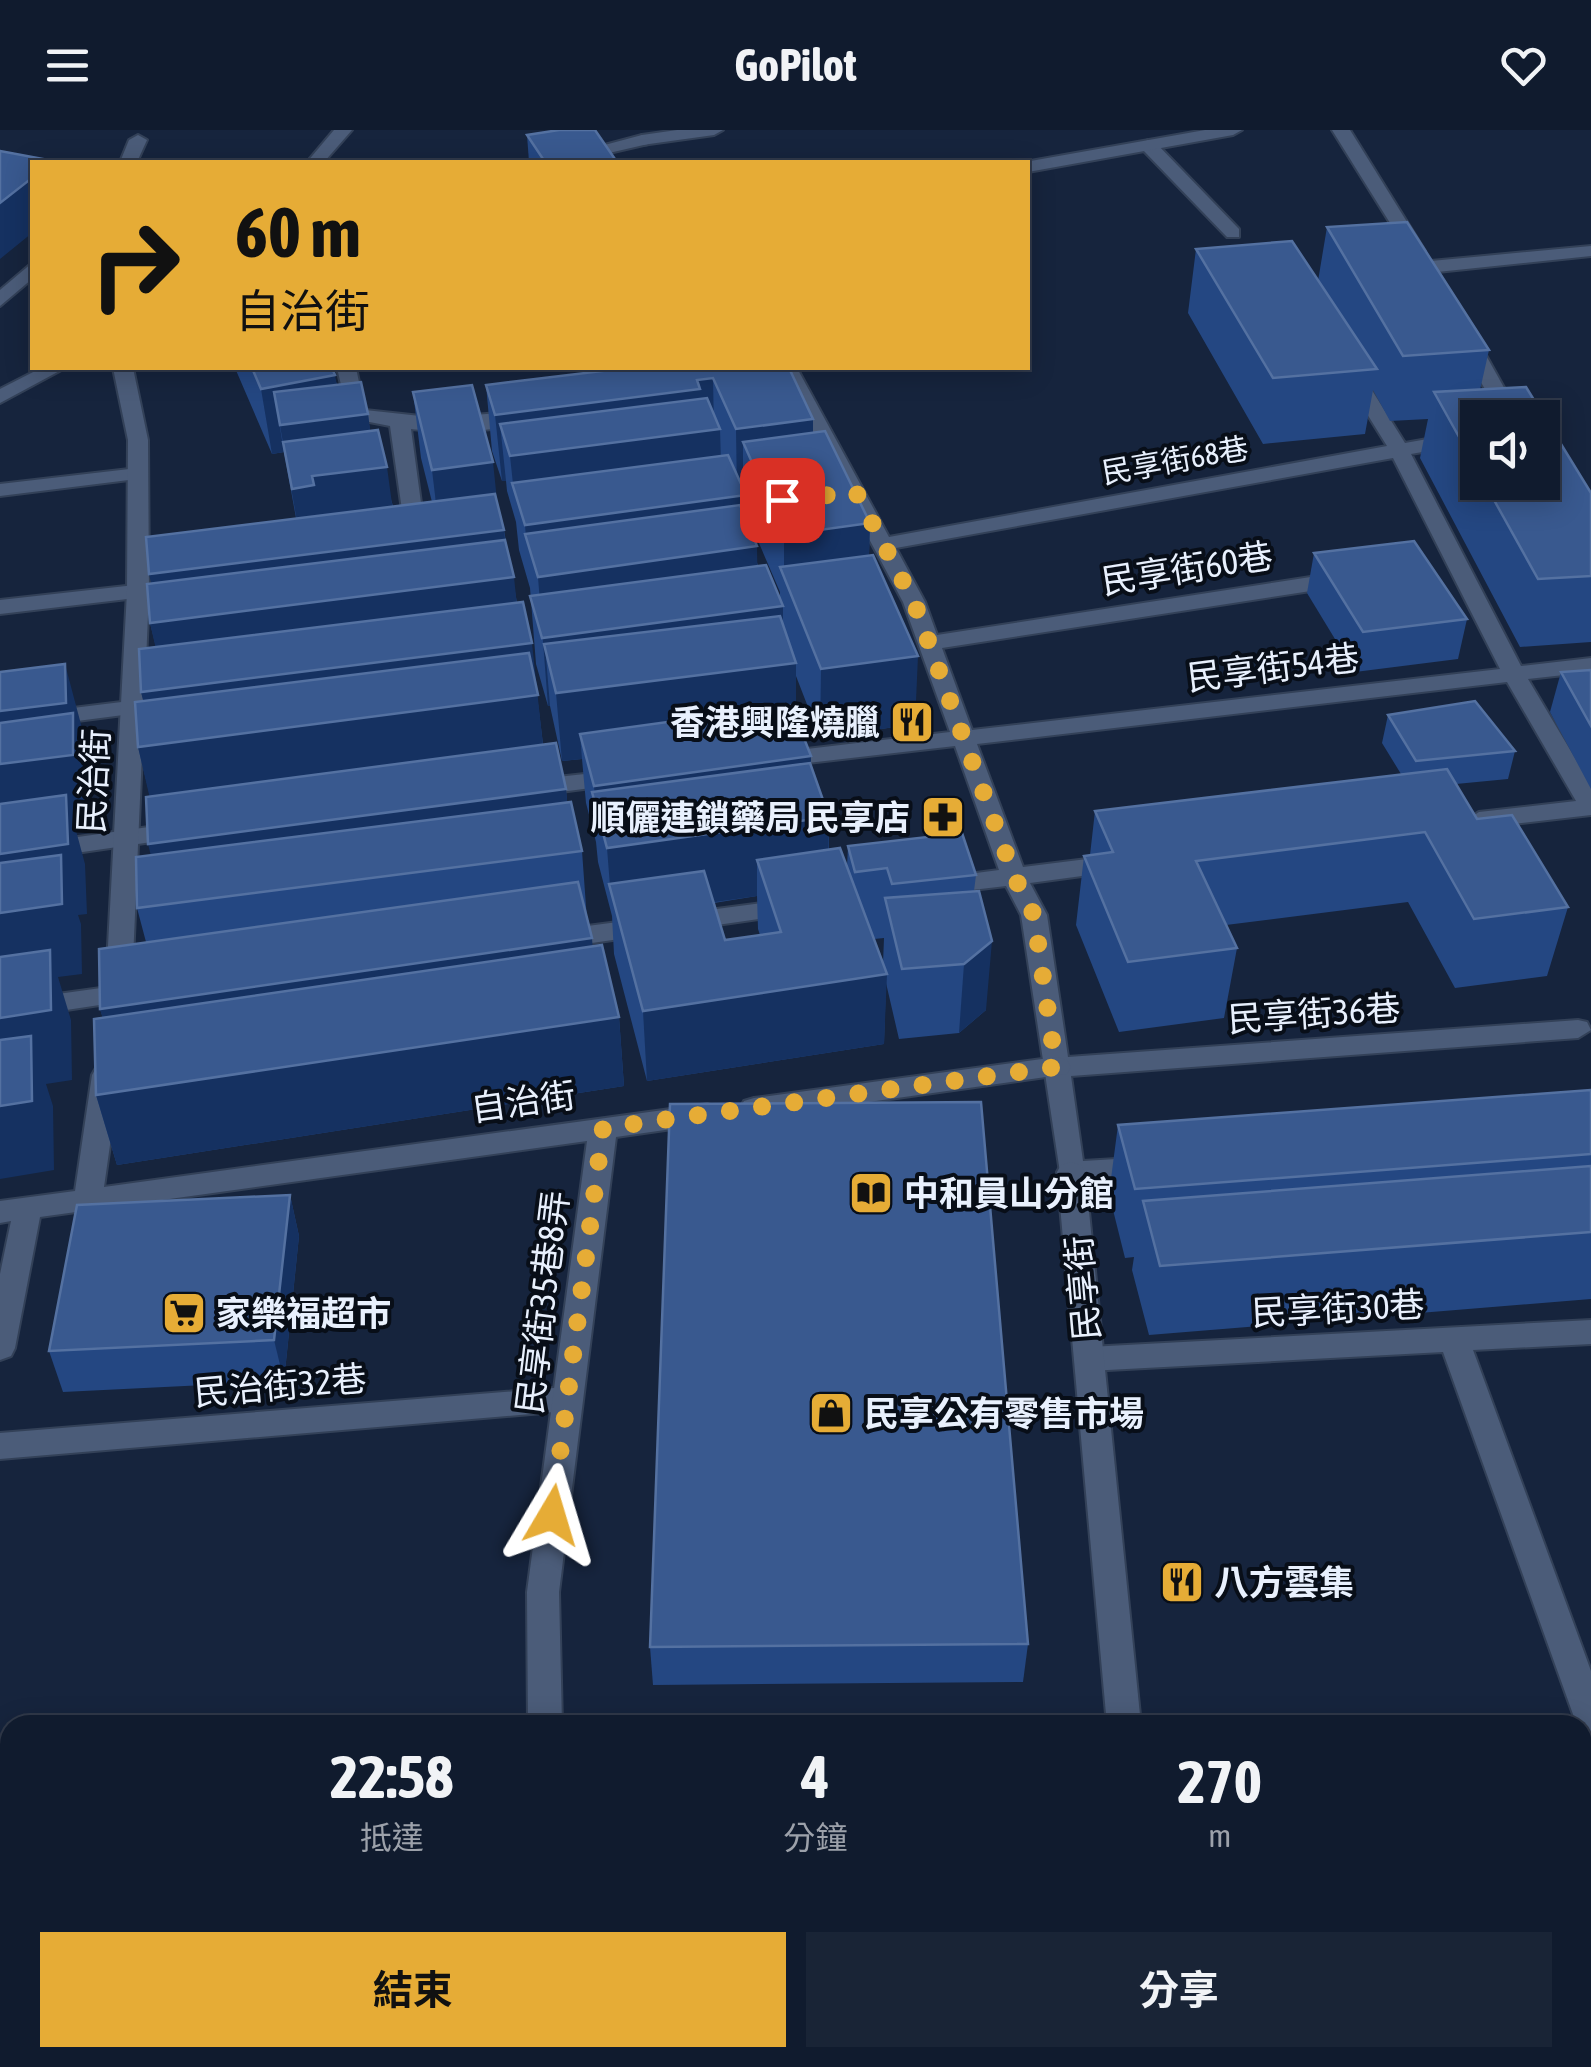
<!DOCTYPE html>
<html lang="zh-TW">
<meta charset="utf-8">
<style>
:root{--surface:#101b2e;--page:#192436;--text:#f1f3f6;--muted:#9ca1aa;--line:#30394a;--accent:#e6ac36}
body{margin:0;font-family:"Asap Condensed","Noto Sans TC",sans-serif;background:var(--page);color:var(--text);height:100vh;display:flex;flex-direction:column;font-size:38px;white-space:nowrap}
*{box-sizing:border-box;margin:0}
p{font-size:32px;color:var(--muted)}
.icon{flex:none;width:55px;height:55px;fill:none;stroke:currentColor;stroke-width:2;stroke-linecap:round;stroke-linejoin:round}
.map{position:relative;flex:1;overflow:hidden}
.panel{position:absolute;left:0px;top:1585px;width:1592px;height:352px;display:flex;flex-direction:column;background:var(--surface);border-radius:30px 30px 0 0;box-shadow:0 5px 25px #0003,0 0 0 2px var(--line)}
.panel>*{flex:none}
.top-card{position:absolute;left:30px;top:30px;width:1000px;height:210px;border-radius:0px;box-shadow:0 5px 25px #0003,0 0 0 2px var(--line);background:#e6ac36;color:#111;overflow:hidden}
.fabs{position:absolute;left:1460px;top:270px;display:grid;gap:20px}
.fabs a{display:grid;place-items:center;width:100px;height:100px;border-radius:0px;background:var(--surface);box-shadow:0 5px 25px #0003,0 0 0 2px var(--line);font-size:50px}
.pin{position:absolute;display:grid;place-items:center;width:85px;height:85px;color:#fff;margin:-42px;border-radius:20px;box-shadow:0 5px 15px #0006}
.me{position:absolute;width:110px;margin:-55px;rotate:7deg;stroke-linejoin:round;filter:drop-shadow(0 0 8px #0008)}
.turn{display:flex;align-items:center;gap:35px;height:210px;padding:0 40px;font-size:45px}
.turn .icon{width:130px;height:130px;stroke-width:2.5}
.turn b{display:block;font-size:70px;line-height:85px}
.eta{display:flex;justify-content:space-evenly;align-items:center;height:170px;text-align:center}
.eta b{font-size:60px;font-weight:700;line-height:70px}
.cta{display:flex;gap:20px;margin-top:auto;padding:20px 40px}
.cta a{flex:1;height:115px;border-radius:0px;background:var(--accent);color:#111;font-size:40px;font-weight:700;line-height:115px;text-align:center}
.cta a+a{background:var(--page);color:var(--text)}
header{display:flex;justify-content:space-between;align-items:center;height:130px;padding:0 40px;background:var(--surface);font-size:45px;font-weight:700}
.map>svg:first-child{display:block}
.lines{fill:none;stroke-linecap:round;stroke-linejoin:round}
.service-casing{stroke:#334158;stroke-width:4}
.minor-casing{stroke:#334158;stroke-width:4}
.service{fill:#4b5c79;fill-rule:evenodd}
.minor{fill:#4b5c79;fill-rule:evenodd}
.wall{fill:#244782;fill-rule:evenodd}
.shaded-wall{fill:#153161}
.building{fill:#39598f;stroke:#5471a1;stroke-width:2.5}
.route{stroke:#e6ac36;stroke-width:18;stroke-dasharray:0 32.4}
.labels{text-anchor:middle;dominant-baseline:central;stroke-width:8;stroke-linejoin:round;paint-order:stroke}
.far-street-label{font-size:30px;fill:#e8f0fd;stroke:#080e18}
.street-label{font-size:35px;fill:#e8f0fd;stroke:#080e18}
.poi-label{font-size:35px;font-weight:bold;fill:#e8f0fd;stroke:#080e18;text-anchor:start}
</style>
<header><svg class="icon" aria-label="menu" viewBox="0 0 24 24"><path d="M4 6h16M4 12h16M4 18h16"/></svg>GoPilot<svg class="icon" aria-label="heart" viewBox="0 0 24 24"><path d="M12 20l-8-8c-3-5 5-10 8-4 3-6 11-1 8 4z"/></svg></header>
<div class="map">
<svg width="1591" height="1937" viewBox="0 0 1591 1937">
<rect width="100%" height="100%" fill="#16243d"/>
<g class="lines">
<!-- service casing -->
<g class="service-casing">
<g id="service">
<path d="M 334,0 L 352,0 L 324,32 L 307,32 Z"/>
<path d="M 677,0 L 723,0 L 714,5 L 642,15 L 633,10 L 642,5 Z"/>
<path d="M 1332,0 L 1350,0 L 1425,121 L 1422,125 L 1410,125 Z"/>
<path d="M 138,5 L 147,10 L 137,32 L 120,32 L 129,10 Z"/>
<path d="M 1148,10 L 1154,11 L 1239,99 L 1239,107 L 1227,107 L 1142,19 L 1139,15 Z"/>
<path d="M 1591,116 L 1591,126 L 1399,146 L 1390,140 L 1399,134 Z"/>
<path d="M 32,133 L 32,149 L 0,176 L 0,160 Z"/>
<path d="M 1468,205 L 1478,211 L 1521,288 L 1501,288 L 1458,211 Z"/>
<path d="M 1351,236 L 1358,238 L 1405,313 L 1478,300 L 1478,312 L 1411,324 L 1521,536 L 1591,528 L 1591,542 L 1528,549 L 1591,655 L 1591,685 L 1479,698 L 1467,690 L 1479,682 L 1576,671 L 1507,552 L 977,614 L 1023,737 L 1119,725 L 1131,733 L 1119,741 L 1030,753 L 1047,785 L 1068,927 L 1578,890 L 1587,892 L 1591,900 L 1578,908 L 1071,946 L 1083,1031 L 1150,1027 L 1160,1030 L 1164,1037 L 1160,1044 L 1150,1047 L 1071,1052 L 1061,1049 L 1021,785 L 1006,756 L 938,764 L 925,756 L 938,748 L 999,740 L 955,616 L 773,637 L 761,630 L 773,623 L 950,602 L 903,472 L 777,238 L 797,238 L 889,407 L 1387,316 L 1341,242 ZM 1393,328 L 1500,539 L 972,600 L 942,518 L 1343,456 L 1354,449 L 1343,442 L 937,505 L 925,472 L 896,418 Z"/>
<path d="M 337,238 L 356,238 L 365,280 L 439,288 L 523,281 L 533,287 C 512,304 439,302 411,299 L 426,410 L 415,416 L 407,415 L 390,296 L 349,288 Z"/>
<path d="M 138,338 L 145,340 L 148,344 L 145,348 L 0,366 L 0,354 Z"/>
<path d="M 162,452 L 170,454 L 173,459 L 170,464 L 0,484 L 0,470 Z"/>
<path d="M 154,568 L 166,575 L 162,580 L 0,601 L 0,587 Z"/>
<path d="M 621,640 L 629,643 L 633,648 L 629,653 L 530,666 L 518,658 L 530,650 Z"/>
<path d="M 184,692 L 193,694 L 196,700 L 193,706 L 0,734 L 0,718 Z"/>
<path d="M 792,769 L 801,771 L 805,777 L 801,783 L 557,818 L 544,809 L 557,800 Z"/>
<path d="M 137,853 L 146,856 L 150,862 L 146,868 L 0,890 L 0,872 Z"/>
<path d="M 1591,1190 L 1591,1214 L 1473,1220 L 1591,1541 L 1591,1602 L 1578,1595 L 1574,1587 L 1443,1222 L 1089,1241 L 1078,1238 L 1074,1229 L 1078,1220 L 1089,1217 Z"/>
<path d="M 566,1257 L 577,1260 L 581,1269 L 577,1278 L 566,1281 L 0,1329 L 0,1303 Z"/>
<rect x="0" y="1662" width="10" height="32"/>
<path d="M 1591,1732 L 1591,1766 L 1582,1768 L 1582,1734 Z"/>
<path d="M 738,1928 L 839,1928 L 835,1937 L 734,1937 Z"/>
</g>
</g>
<!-- minor casing -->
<g class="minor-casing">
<g id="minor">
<path d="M 1205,0 L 1242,0 L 1233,5 L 1028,42 L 1025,32 Z"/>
<path d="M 642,5 L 651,10 L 648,14 L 570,32 L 541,32 Z"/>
<path d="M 41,238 L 65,238 L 0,273 L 0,259 Z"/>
<path d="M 113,238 L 133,238 L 148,310 L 149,462 L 132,853 L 128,859 L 110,859 L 106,853 L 127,462 L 128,310 Z"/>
<path d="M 1057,927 L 1067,930 L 1071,937 L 1067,944 L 754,988 L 744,985 L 740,978 L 744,971 L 754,968 Z"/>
<path d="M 106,935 L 116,938 L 120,945 L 104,1057 L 707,974 L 717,977 L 721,984 L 717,991 L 707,994 L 616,1007 L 559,1462 L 562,1595 L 528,1595 L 527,1462 L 587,1011 L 40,1087 L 15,1218 L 11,1226 L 0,1230 L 0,1144 L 11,1091 L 0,1093 L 0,1071 L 75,1061 L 92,945 L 96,938 Z"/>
<path d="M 1071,1032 L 1081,1035 L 1085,1042 L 1141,1595 L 1107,1595 L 1057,1042 L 1061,1035 Z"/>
<path d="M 1138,1928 L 1176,1928 L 1177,1937 L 1139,1937 Z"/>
</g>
</g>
<!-- service -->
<use href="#service" class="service"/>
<!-- minor -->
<use href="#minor" class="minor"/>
</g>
<!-- wall -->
<g class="wall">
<path d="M 527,5 L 617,32 L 529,32 Z"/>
<path d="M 1327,97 L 1489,220 L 1480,260 L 1591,363 L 1591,512 L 1520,517 L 1420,328 L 1428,289 L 1390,291 L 1373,260 L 1365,304 L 1263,314 L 1188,183 L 1196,119 L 1318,151 ZM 1478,288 L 1542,352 L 1478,352 Z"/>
<path d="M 235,238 L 332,238 L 337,255 L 368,284 L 370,301 L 393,376 L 432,372 L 421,328 L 413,262 L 498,375 L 504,400 L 517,473 L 536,557 L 543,614 L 566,659 L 567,673 L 582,721 L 587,790 L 592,817 L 619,887 L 624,956 L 117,1035 L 96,965 L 103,888 L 100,879 L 146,812 L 137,778 L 151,726 L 150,666 L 138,617 L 144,571 L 141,562 L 156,517 L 150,493 L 151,454 L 296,388 L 284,322 L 272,324 Z"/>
<path d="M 789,238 L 813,289 L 813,303 L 870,393 L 869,425 L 915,594 L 820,608 L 796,546 L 796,588 L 811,626 L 811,635 L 829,687 L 829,719 L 847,737 L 848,716 L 976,745 L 974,761 L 986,880 L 959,903 L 899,909 L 886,853 L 884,914 L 647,951 L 614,824 L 612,786 L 598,732 L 596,712 L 586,673 L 582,629 L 562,631 L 550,576 L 548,576 L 536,534 L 530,458 L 519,420 L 516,392 L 507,361 L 506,351 L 502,351 L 492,321 L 486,255 ZM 746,383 L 780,462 L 780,469 L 758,436 L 746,390 ZM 757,766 L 758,799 L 760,805 L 725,810 L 714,773 ZM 884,808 L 883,834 L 874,809 Z"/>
<path d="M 1314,423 L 1467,489 L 1458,529 L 1355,542 L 1307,463 Z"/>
<path d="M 1591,540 L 1591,659 L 1550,582 L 1561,542 Z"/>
<path d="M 1388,585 L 1515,621 L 1508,649 L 1456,654 L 1477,689 L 1568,777 L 1547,846 L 1455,858 L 1408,772 L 1226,795 L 1237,818 L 1224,888 L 1119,902 L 1076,795 L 1084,726 L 1090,725 L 1095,681 L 1401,644 L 1382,613 Z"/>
<path d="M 1591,960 L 1591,1169 L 1149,1205 L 1132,1140 L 1134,1127 L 1125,1128 L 1109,1064 L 1118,995 Z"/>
<path d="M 290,1065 L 299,1106 L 284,1251 L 63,1262 L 49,1221 Z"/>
<path d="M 1028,1514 L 1023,1552 L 653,1555 L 650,1517 Z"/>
<path d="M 954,1928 L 1066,1928 L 1068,1937 L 953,1937 Z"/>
</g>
<!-- shaded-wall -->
<g class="shaded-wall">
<path d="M 32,48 L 32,103 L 0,129 L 0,73 Z"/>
<path d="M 335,245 L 342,287 L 368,284 L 375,338 L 387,337 L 396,403 L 504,400 L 509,447 L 514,447 L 521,514 L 532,513 L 545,634 L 154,686 L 138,617 L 154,615 L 141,562 L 165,559 L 150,493 L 160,492 L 149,444 L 303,425 L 274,262 L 284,322 L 272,324 L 261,259 Z"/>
<path d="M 713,248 L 714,300 L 720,299 L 722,365 L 513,354 L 510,326 L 500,294 L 506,351 L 502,351 L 495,285 Z"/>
<path d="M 813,289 L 813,355 L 743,312 L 743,364 L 737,365 L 736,299 Z"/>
<path d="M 493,332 L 500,399 L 440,407 L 432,340 Z"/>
<path d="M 746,365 L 746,418 L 757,416 L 758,479 L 783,476 L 783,535 L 796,533 L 796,602 L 580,604 L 582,629 L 562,631 L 556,563 L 545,515 L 550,576 L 548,576 L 538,447 L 526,408 L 525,395 Z"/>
<path d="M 870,393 L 868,460 L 784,447 L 784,405 Z"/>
<path d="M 918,526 L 915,594 L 820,608 L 821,539 Z"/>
<path d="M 65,534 L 83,602 L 83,624 L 91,652 L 92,694 L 75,697 L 85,734 L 87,784 L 78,785 L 81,794 L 82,844 L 58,847 L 71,890 L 72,950 L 46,954 L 53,976 L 54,1040 L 0,1049 L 0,581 Z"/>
<path d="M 811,626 L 810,689 L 829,687 L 828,756 L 757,730 L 757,766 L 618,786 L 610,756 L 607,718 L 596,676 L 594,656 Z"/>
<path d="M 566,659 L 572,722 L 163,775 L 148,714 Z"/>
<path d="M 592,808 L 597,878 L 120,948 L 100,879 Z"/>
<path d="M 992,811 L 986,880 L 959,903 L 964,834 Z"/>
<path d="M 887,844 L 884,914 L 647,951 L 643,881 Z"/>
<path d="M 619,887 L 624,956 L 117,1035 L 96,965 Z"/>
<path d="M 290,1065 L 299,1106 L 284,1251 L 274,1210 Z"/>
</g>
<!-- building -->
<g class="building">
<path d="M 559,0 L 595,0 L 617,32 L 545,32 L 527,5 Z"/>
<path d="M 0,21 L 54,31 L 52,32 L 32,32 L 32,48 L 0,73 Z"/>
<path d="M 1407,92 L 1489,220 L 1403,226 L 1327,97 Z"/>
<path d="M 1292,111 L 1377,239 L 1273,248 L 1196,119 Z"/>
<path d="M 252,238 L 332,238 L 335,245 L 261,259 Z"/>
<path d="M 627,238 L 789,238 L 813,289 L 736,299 L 713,248 L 697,250 L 700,259 L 495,285 L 486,255 Z"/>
<path d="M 361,252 L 368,284 L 280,295 L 274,262 Z"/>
<path d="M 472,255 L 493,332 L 432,340 L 413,262 Z"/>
<path d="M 1526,257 L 1591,363 L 1591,446 L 1538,449 L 1484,352 L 1542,352 L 1542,288 L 1478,288 L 1478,341 L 1434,262 Z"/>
<path d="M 707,268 L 720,299 L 510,326 L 500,294 Z"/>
<path d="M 378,300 L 387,337 L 312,346 L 314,355 L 292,359 L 283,312 Z"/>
<path d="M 825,301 L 870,393 L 784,405 L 743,312 Z"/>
<path d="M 728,325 L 746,365 L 525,395 L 512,353 Z"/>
<path d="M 495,364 L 504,400 L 149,444 L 146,407 Z"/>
<path d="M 740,375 L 757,416 L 538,447 L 525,404 Z"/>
<path d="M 505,410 L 514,447 L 150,493 L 147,454 Z"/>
<path d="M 1414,411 L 1467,489 L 1363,502 L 1314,423 Z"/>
<path d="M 873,425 L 918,526 L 821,539 L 780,437 Z"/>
<path d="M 766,435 L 783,476 L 542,508 L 530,466 Z"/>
<path d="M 523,472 L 532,513 L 141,562 L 139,519 Z"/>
<path d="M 780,486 L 796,533 L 556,563 L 544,514 Z"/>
<path d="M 529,523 L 538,565 L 138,617 L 135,572 Z"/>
<path d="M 65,534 L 66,573 L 0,581 L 0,542 Z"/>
<path d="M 1591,540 L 1591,596 L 1561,542 Z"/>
<path d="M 1475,571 L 1515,621 L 1416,631 L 1388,585 Z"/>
<path d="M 791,575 L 811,626 L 594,656 L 580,604 Z"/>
<path d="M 73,583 L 73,625 L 0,634 L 0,593 Z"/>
<path d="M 556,613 L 566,659 L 148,714 L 146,667 Z"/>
<path d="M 810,633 L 829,687 L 607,718 L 592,662 Z"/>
<path d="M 1447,639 L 1477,689 L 1512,685 L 1568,777 L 1474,789 L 1425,702 L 1196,731 L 1237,818 L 1128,832 L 1084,726 L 1113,722 L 1095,681 Z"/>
<path d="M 66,665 L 68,714 L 0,724 L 0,674 Z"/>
<path d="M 571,672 L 582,721 L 137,778 L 136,727 Z"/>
<path d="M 962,703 L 976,745 L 892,754 L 887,738 L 855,742 L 848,716 Z"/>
<path d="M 840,718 L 887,844 L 643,881 L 609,754 L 704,741 L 725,810 L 781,802 L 757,730 Z"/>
<path d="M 61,725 L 62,774 L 0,783 L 0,733 Z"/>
<path d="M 578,752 L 592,808 L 100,879 L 99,819 Z"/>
<path d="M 979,761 L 992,811 L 964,834 L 902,839 L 885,768 Z"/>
<path d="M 602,815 L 619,887 L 96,965 L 94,889 Z"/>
<path d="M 50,820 L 51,880 L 0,888 L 0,827 Z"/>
<path d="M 31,906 L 32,971 L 0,976 L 0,910 Z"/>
<path d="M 1591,960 L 1591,1024 L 1135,1059 L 1118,995 Z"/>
<path d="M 981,972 L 1028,1514 L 650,1517 L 670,974 Z"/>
<path d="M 1591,1036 L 1591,1102 L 1160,1136 L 1143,1071 Z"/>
<path d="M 290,1065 L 274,1210 L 49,1221 L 77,1075 Z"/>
<path d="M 963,1928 L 1066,1928 L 1068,1937 L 964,1937 Z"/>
</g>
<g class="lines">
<!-- route -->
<path class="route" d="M 552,1385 L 603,998 L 1056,937 L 1034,785 L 1014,746 L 914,472 L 856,362 L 782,370"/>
</g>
<!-- icons -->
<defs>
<g id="restaurant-square" transform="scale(2.25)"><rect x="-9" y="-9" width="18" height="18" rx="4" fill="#e6ac36" stroke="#080e18"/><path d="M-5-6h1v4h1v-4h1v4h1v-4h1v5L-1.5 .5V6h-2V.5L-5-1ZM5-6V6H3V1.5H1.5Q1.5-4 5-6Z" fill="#111"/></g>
<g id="pharmacy-square" transform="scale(2.25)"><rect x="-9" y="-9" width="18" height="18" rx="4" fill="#e6ac36" stroke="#080e18"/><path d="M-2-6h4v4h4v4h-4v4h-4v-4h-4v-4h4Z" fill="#111"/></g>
<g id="library-square" transform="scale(2.25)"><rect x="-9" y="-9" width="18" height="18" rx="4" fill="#e6ac36" stroke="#080e18"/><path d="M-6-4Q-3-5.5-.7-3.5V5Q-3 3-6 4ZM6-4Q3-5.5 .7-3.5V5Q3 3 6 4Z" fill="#111"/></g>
<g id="supermarket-square" transform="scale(2.25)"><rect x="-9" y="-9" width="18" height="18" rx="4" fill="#e6ac36" stroke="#080e18"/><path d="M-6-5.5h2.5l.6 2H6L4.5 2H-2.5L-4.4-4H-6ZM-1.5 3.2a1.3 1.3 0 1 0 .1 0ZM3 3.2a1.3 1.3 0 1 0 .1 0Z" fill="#111"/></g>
<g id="shop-square" transform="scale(2.25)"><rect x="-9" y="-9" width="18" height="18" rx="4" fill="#e6ac36" stroke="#080e18"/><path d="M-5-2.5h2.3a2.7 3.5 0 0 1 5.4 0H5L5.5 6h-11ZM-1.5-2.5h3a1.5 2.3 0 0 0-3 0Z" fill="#111"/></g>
</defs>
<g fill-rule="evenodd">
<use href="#restaurant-square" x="912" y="592"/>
<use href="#pharmacy-square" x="943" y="687"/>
<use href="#library-square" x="871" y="1063"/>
<use href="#supermarket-square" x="184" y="1183"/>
<use href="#shop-square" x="831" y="1283"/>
<use href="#restaurant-square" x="1182" y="1452"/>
</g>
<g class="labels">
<!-- far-street labels -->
<g class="far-street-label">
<text transform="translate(1175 330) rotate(-10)">民享街68巷</text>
</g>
<!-- street labels -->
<g class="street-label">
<text transform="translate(1187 438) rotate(-9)">民享街60巷</text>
<text transform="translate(1273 537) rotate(-7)">民享街54巷</text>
<text transform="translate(93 651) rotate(-87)">民治街</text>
<text transform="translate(1314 883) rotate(-4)">民享街36巷</text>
<text transform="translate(523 971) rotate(-8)">自治街</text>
<text transform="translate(1082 1158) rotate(-95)">民享街</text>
<text transform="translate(542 1172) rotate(-83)">民享街35巷8弄</text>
<text transform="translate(1338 1178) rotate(-3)">民享街30巷</text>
<text transform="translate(280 1255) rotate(-5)">民治街32巷</text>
</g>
<!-- poi labels -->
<g class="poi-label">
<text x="880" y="592" text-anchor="end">香港興隆燒臘</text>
<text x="910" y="687" text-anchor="end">順儷連鎖藥局 民享店</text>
<text x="904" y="1063">中和員山分館</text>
<text x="216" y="1183">家樂福超市</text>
<text x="864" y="1283">民享公有零售市場</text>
<text x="1214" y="1452">八方雲集</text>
</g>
</g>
</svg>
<div class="fabs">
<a><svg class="icon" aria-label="sound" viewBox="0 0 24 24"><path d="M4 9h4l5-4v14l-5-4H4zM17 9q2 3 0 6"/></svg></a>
</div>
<div class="pin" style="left:782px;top:370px;background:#d93025"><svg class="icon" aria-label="arrive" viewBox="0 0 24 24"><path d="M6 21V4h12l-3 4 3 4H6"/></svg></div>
<svg class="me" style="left:552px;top:1385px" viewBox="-20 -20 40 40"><path d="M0-17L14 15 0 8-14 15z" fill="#e6ac36" stroke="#fff" stroke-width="4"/></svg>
<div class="top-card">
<div class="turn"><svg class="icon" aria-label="right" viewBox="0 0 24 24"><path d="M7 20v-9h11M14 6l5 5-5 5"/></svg><div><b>60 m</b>自治街</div></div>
</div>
<section class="panel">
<div class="eta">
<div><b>22:58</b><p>抵達</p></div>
<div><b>4</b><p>分鐘</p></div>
<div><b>270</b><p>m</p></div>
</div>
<div class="cta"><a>結束</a><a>分享</a></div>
</section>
</div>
